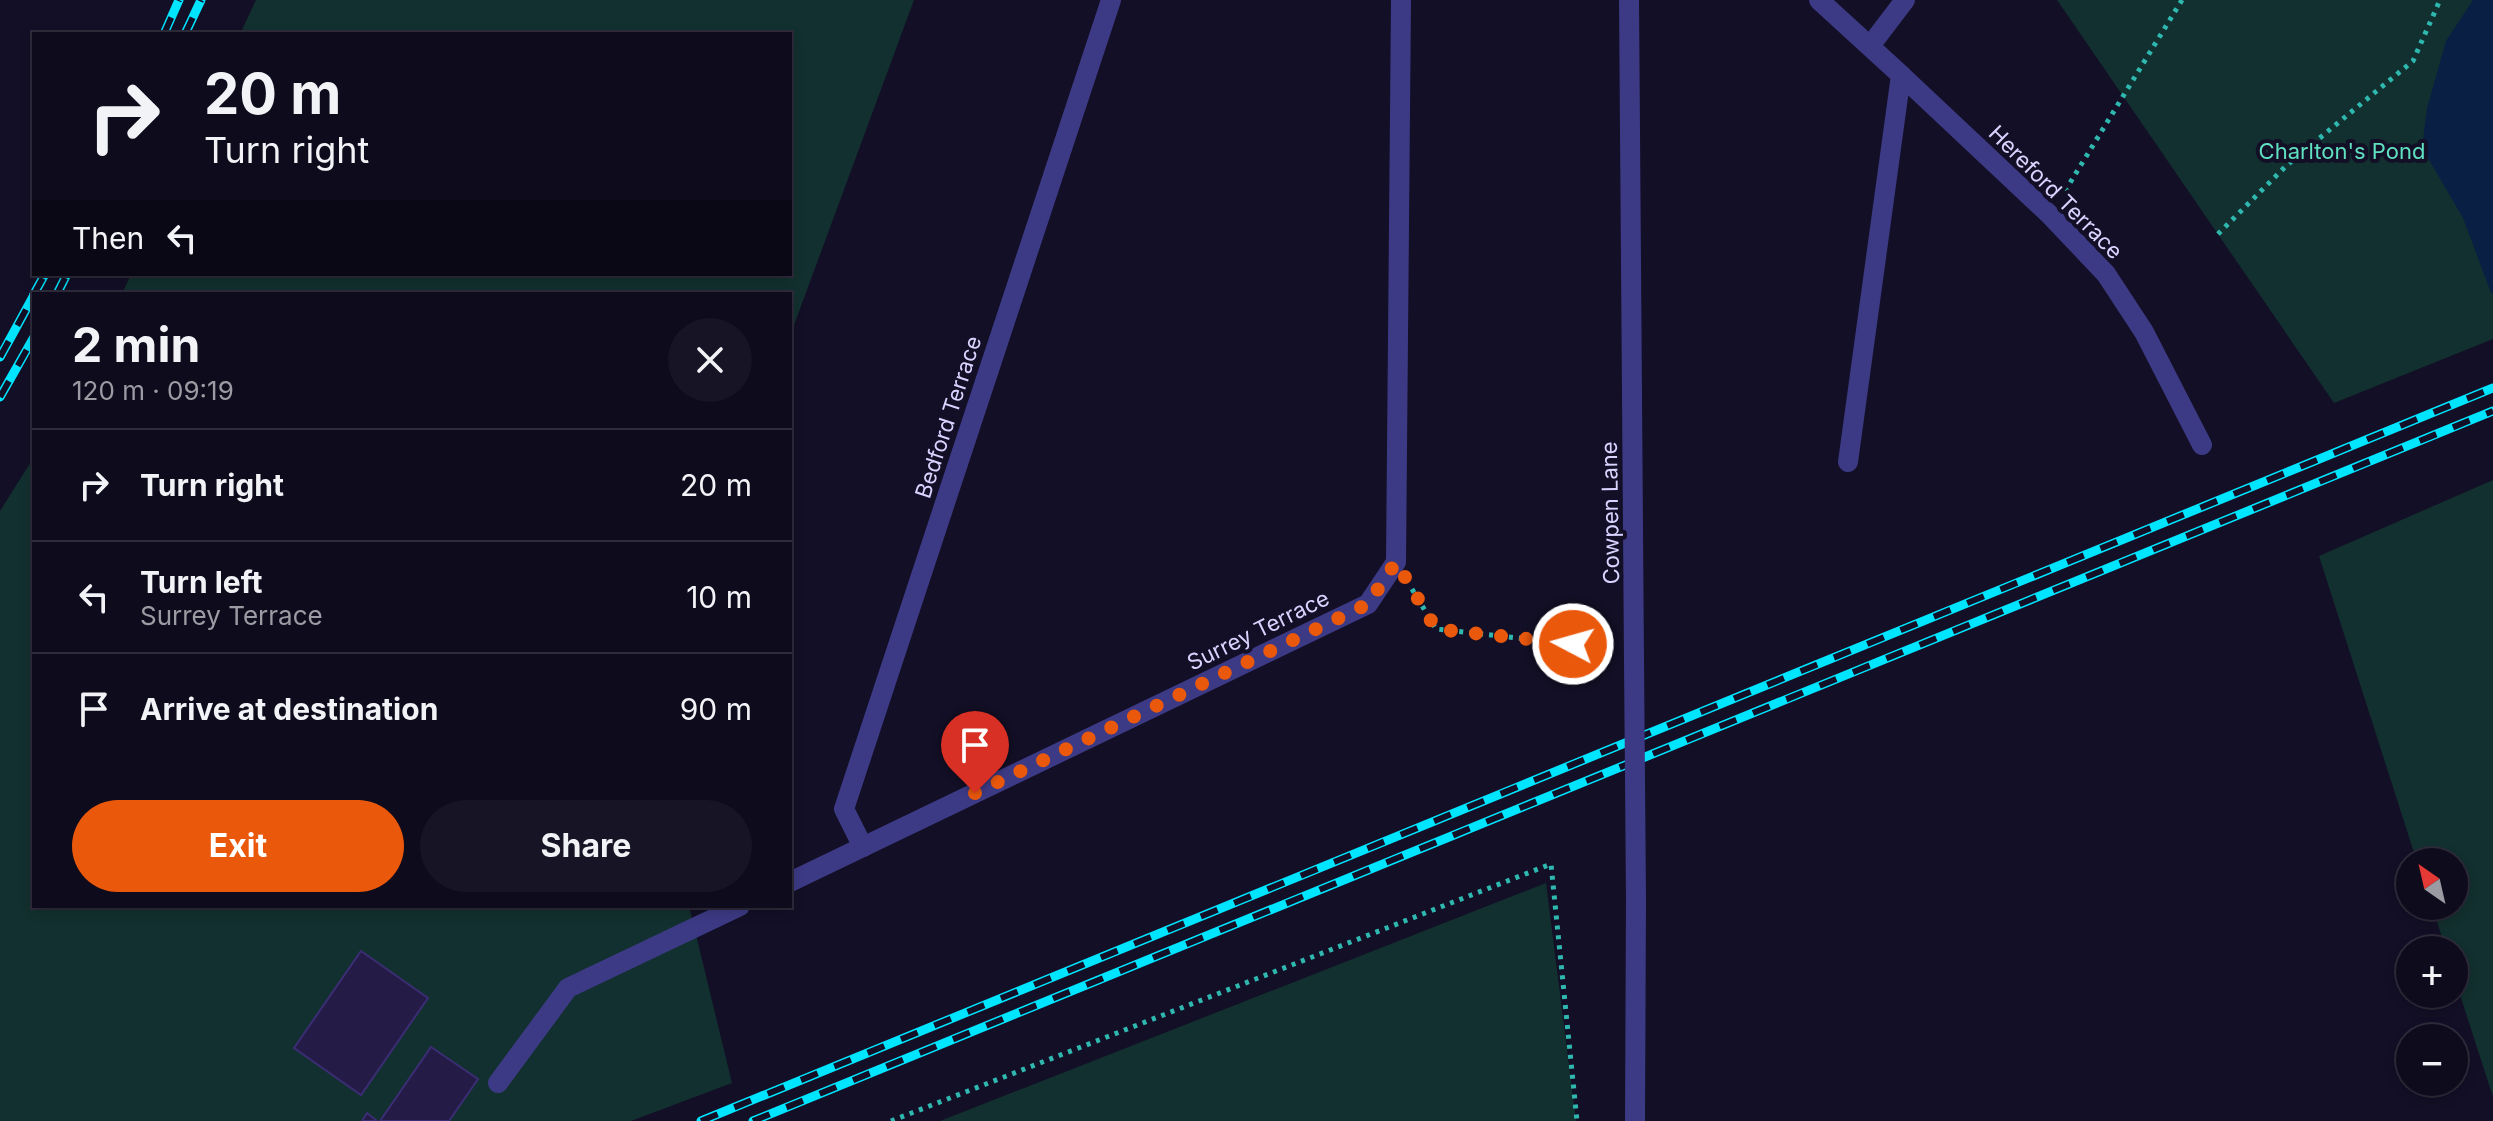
<!DOCTYPE html>
<meta charset="utf-8">
<style>
:root{--surface:#0e0b1c;--page:#171425;--text:#f1f3f6;--muted:#9b9ba3;--line:#2e2b3b;--accent:#ea580c}
body{margin:0;font-family:Inter,sans-serif;background:var(--page);color:var(--text);height:100vh;display:flex;flex-direction:column;font-size:30px;white-space:nowrap}
*{box-sizing:border-box;margin:0}
p{font-size:26px;color:var(--muted)}
.icon{flex:none;width:44px;height:44px;fill:none;stroke:currentColor;stroke-width:2;stroke-linecap:round;stroke-linejoin:round}
.map{position:relative;flex:1;overflow:hidden}
.side{position:absolute;left:32px;top:292px;width:760px;height:616px;display:flex;flex-direction:column;background:var(--surface);border-radius:0px;box-shadow:0 4px 12px #0003,0 0 0 2px var(--line)}
.side>*{flex:none}
.top-card{position:absolute;left:32px;top:32px;width:760px;height:244px;border-radius:0px;box-shadow:0 4px 12px #0003,0 0 0 2px var(--line);background:#0e0b1c;color:var(--text);overflow:hidden}
.needle{width:52px;rotate:326deg}
.fabs{position:absolute;left:2396px;top:848px;display:grid;gap:16px}
.fabs a{display:grid;place-items:center;width:72px;height:72px;border-radius:50%;background:var(--surface);box-shadow:0 4px 12px #0003,0 0 0 2px var(--line);font-size:40px}
.pin{position:absolute;display:grid;place-items:center;width:68px;height:68px;color:#fff;margin:-82px -34px;border-radius:50% 50% 50% 0;rotate:-45deg;box-shadow:0 0 8px #0007}
.pin .icon{rotate:45deg}
.me{position:absolute;width:88px;margin:-44px;rotate:276deg;stroke-linejoin:round;filter:drop-shadow(0 0 6px #0008)}
.turn{display:flex;align-items:center;gap:28px;height:168px;padding:0 40px;font-size:36px}
.turn .icon{width:104px;height:104px;stroke-width:2.5}
.turn b{display:block;font-size:56px;line-height:68px}
.then{display:flex;align-items:center;height:76px;padding:0 40px;background:#0003;gap:16px;font-size:30px}
.round{display:grid;place-items:center;flex:none;width:84px;height:84px;border-radius:42px;background:var(--page)}
.head{display:flex;align-items:center;justify-content:space-between;height:136px;padding:0 40px}
h1{font-size:48px;font-weight:700;line-height:60px}
.primary-button{display:flex;gap:16px;margin-top:auto;padding:16px 40px}
.primary-button a{flex:1;height:92px;border-radius:48px;background:var(--accent);color:#fff;font-size:32px;font-weight:700;line-height:92px;text-align:center}
.primary-button a+a{background:var(--page);color:var(--text)}
ul{padding:0;list-style:none}
li{display:flex;align-items:center;gap:24px;height:112px;padding:0 40px;border-top:2px solid var(--line)}
li div{flex:1}
li b{display:block;font-size:30px}
li em{font-style:normal}
.map>svg:first-child{display:block}
.green{fill:#12302f}
.water{fill:#0a1f44}
.building{fill:#241b47;stroke:#3b2d73;stroke-width:2}
.lines{fill:none;stroke-linecap:round;stroke-linejoin:round}
.path{stroke:#2fb8b0;stroke-width:5;stroke-dasharray:4 6;stroke-linecap:butt}
.minor{stroke:#3d3a85;stroke-width:20}
.rail-casing{stroke:#00e5ff;stroke-width:9}
.rail{stroke:#130f26;stroke-width:6;stroke-dasharray:18;stroke-linecap:butt}
.minor-bridge{stroke:#3d3a85;stroke-width:20}
.route{stroke:#ea580c;stroke-width:14;stroke-dasharray:0 25.2}
.labels{text-anchor:middle;dominant-baseline:central;stroke-width:8;stroke-linejoin:round;paint-order:stroke}
.park-label{font-size:22px;fill:#5fe0c0;stroke:#130f26}
.street-label{font-size:22px;fill:#d9d4ff;stroke:#130f26}
</style>
<div class="map">
<svg width="2493" height="1121" viewBox="0 0 2493 1121">
<rect width="100%" height="100%" fill="#130f26"/>
<!-- green -->
<g class="green">
<path d="M 256,0 L 914,0 L 790,336 L 790,294 L 122,294 L 131,274 L 790,274 L 790,34 L 240,34 Z"/>
<path d="M 2057,0 L 2493,0 L 2493,339 L 2334,403 Z"/>
<path d="M 34,457 L 34,906 L 689,906 L 732,1083 L 631,1121 L 0,1121 L 0,511 Z"/>
<path d="M 2493,480 L 2493,1097 L 2454,976 L 2454,950 L 2446,950 L 2432,906 L 2454,906 L 2454,862 L 2417,862 L 2319,556 Z"/>
<path d="M 1546,883 L 1576,1121 L 940,1121 Z"/>
</g>
<!-- water -->
<path class="water" d="M 2473,0 L 2493,0 L 2493,293 L 2491,293 L 2463,218 L 2422,148 L 2427,108 L 2446,41 Z"/>
<!-- building -->
<g class="building">
<path d="M 361,951 L 428,998 L 361,1095 L 294,1048 Z"/>
<path d="M 431,1047 L 478,1079 L 449,1121 L 380,1121 Z"/>
<path d="M 367,1113 L 377,1121 L 362,1121 Z"/>
</g>
<g class="lines">
<!-- path -->
<g class="path">
<path d="M 2065,191 L 2182,0"/>
<path d="M 2218,234 L 2287,165 L 2413,61 L 2440,0"/>
<path d="M 1412,589 L 1436,629 L 1573,644 L 1606,641"/>
<path d="M 891,1121 L 1551,864 L 1577,1121"/>
</g>
<!-- minor -->
<g class="minor">
<path d="M 1629,0 L 1634,660"/>
<path d="M 1819,0 L 1901,75 L 1848,462"/>
<path d="M 1870,46 L 1905,0"/>
<path d="M 1901,75 L 2051,216 L 2106,274 L 2144,332 L 2202,445"/>
<path d="M 863,847 L 844,809 L 1111,0"/>
<path d="M 790,882 L 1368,604 L 1396,562 L 1401,0"/>
<path d="M 498,1083 L 568,988 L 740,906"/>
<path d="M 1635,1121 L 1636,899"/>
</g>
<!-- rail casing -->
<g class="rail-casing">
<g id="rail">
<path d="M 164,34 L 179,0"/>
<path d="M 185,34 L 201,0"/>
<path d="M 34,294 L 45,274"/>
<path d="M 57,294 L 67,274"/>
<path d="M 0,357 L 34,295"/>
<path d="M 0,397 L 34,337"/>
<path d="M 701,1121 L 2493,388"/>
<path d="M 753,1121 L 2493,411"/>
</g>
</g>
<!-- rail -->
<use href="#rail" class="rail"/>
<!-- minor-bridge -->
<path class="minor-bridge" d="M 1634,660 L 1636,899"/>
</g>
<g class="lines">
<!-- route -->
<path class="route" d="M 975,793 L 1368,604 L 1396,562 L 1436,629 L 1573,644"/>
</g>
<g class="labels">
<!-- park labels -->
<g class="park-label">
<text x="2342" y="151">Charlton's Pond</text>
</g>
<!-- street labels -->
<g class="street-label">
<text transform="translate(2056 192) rotate(45)">Hereford Terrace</text>
<text transform="translate(948 417) rotate(-72)">Bedford Terrace</text>
<text transform="translate(1610 513) rotate(-91)">Cowpen Lane</text>
<text transform="translate(1258 630) rotate(-26)">Surrey Terrace</text>
</g>
</g>
</svg>
<div class="fabs">
<a><svg class="needle" viewBox="-14 -14 28 28"><path d="M0-13l5 13h-10z" fill="#e53935"/><path d="M0 13l5-13h-10z" fill="#9b9ba3"/></svg></a>
<a>+</a>
<a>−</a>
</div>
<div class="pin" style="left:975px;top:793px;background:#d93025"><svg class="icon" aria-label="arrive" viewBox="0 0 24 24"><path d="M6 21V4h12l-3 4 3 4H6"/></svg></div>
<svg class="me" style="left:1573px;top:644px" viewBox="-20 -20 40 40"><circle r="17" fill="#ea580c" stroke="#fff" stroke-width="3"/><path d="M0-11L8 9 0 5-8 9z" fill="#fff"/></svg>
<div class="top-card">
<div class="turn"><svg class="icon" aria-label="right" viewBox="0 0 24 24"><path d="M7 20v-9h11M14 6l5 5-5 5"/></svg><div><b>20 m</b>Turn right</div></div>
<div class="then">Then<svg class="icon" aria-label="left" viewBox="0 0 24 24"><path d="M17 20v-9H6M10 6l-5 5 5 5"/></svg></div>
</div>
<section class="side">
<div class="head"><div><h1>2 min</h1><p>120 m · 09:19</p></div><a class="round"><svg class="icon" aria-label="close" viewBox="0 0 24 24"><path d="M6 6l12 12M18 6L6 18"/></svg></a></div>
<ul>
<li><svg class="icon" aria-label="right" viewBox="0 0 24 24"><path d="M7 20v-9h11M14 6l5 5-5 5"/></svg><div><b>Turn right</b></div><em>20 m</em></li>
<li><svg class="icon" aria-label="left" viewBox="0 0 24 24"><path d="M17 20v-9H6M10 6l-5 5 5 5"/></svg><div><b>Turn left</b><p>Surrey Terrace</p></div><em>10 m</em></li>
<li><svg class="icon" aria-label="arrive" viewBox="0 0 24 24"><path d="M6 21V4h12l-3 4 3 4H6"/></svg><div><b>Arrive at destination</b></div><em>90 m</em></li>
</ul>
<div class="primary-button"><a>Exit</a><a>Share</a></div>
</section>
</div>
